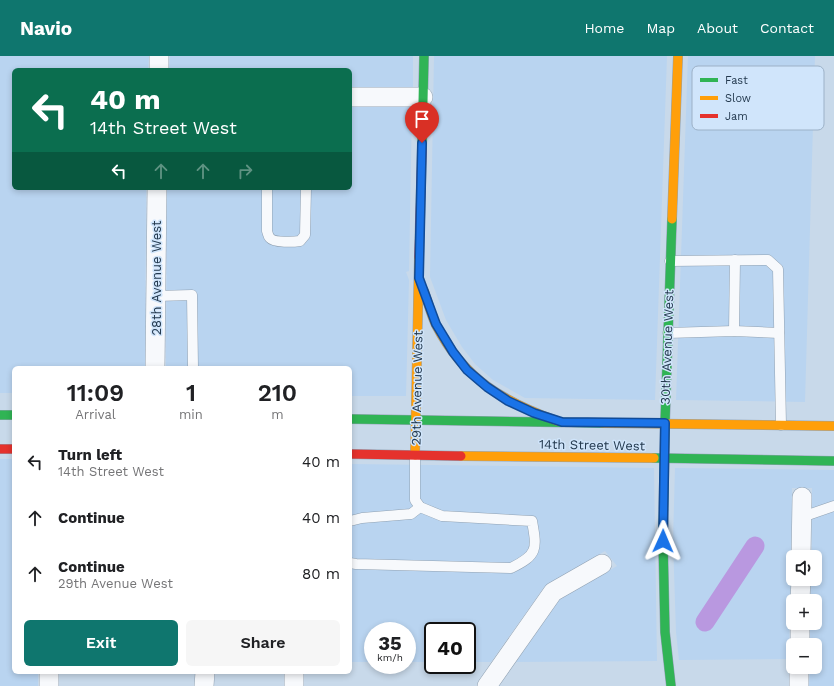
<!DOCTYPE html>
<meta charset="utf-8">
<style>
:root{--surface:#fff;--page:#f6f6f6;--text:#202124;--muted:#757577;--accent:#0f766e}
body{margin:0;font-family:"Work Sans",sans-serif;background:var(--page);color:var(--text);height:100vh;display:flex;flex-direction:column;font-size:15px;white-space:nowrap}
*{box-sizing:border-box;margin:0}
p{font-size:13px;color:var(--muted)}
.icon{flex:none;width:22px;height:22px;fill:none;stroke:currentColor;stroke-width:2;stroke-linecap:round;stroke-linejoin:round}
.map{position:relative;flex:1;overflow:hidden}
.drawer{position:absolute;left:12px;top:310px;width:340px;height:308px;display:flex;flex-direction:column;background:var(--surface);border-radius:6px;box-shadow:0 2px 6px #0003}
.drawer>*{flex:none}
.banner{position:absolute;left:12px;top:12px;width:340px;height:122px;border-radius:6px;box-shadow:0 2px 6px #0003;background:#0b6e4f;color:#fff;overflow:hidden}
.fabs{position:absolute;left:786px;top:494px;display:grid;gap:8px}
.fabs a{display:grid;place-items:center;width:36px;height:36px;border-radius:6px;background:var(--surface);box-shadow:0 2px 6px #0003;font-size:20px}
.speed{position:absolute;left:364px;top:566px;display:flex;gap:8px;font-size:20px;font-weight:700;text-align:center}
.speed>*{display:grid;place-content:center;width:52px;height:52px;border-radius:50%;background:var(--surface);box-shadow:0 2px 6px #0003;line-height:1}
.speed small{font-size:10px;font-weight:400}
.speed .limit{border:2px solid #111;border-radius:6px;background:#fff;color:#111}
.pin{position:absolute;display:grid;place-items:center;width:34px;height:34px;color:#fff;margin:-41px -17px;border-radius:50% 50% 50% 0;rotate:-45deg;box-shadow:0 0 4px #0007}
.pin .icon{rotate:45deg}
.me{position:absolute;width:44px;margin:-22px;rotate:1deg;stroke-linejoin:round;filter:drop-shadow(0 0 3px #0008)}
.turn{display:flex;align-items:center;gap:14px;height:84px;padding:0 12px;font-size:18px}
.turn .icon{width:52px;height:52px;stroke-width:2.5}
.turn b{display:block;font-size:28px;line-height:34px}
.lanes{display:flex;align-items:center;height:38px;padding:0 12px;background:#0003;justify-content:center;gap:20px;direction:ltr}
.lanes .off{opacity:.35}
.eta{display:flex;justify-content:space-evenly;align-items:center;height:68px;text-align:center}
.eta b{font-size:24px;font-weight:600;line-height:28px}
.primary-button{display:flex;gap:8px;margin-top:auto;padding:8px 12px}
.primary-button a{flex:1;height:46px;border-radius:6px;background:var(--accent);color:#fff;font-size:16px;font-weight:600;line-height:46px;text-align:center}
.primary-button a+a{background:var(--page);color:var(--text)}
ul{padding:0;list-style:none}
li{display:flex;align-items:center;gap:12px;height:56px;padding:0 12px}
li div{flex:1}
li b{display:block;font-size:15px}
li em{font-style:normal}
header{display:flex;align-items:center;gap:24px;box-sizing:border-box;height:56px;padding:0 20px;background:var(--accent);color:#fff}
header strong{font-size:19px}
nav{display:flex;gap:22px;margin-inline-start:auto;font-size:14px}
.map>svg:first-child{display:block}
.built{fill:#b9d4f0}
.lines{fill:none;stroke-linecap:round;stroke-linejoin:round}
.canal{stroke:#b998e0;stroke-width:19}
.lane-casing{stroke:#90a1b2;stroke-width:11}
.street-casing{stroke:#90a1b2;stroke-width:20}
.fast-casing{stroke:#90a1b2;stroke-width:10}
.slow-casing{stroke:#90a1b2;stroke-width:10}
.jam-casing{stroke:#90a1b2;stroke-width:10}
.lane{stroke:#f7f9fc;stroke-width:10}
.street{stroke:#f7f9fc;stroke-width:19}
.fast{stroke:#30b455;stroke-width:9}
.slow{stroke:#ff9f0a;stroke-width:9}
.jam{stroke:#e5322d;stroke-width:9}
.route-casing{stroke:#114b97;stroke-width:10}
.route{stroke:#1a73e8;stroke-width:7}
.labels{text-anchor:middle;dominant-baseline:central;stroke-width:3;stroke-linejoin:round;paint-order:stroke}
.street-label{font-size:13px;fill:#23394e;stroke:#d0e5fb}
.key{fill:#d0e5fb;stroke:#9cb1c7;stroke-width:1}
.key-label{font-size:11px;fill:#23394e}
</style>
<header>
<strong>Navio</strong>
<nav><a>Home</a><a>Map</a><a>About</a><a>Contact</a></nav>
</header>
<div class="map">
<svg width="834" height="630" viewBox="0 0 834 630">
<rect width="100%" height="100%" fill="#c8d9ea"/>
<!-- built -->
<g class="built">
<path d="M 0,0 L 149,0 L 148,14 L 14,14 L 14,132 L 146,132 L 145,312 L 14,312 L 14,337 L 0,337 Z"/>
<path d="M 170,0 L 413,0 L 413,32 L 350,31 L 350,14 L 169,14 Z"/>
<path d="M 434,0 L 667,0 L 655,344 L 525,342 L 493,324 L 475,308 L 462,291 L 446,264 L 430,221 Z"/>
<path d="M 688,0 L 815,0 L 805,346 L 676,344 Z"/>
<path d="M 350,50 L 412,51 L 409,215 L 406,216 L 409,224 L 406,340 L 350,340 L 350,312 L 166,312 L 167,132 L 350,132 Z"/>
<path d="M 0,403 L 14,403 L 14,616 L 38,616 L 38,630 L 0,630 Z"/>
<path d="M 350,408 L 654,412 L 657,605 L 516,606 L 560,543 L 617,510 L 605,495 L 544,531 L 491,606 L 467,606 L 467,575 L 433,575 L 433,606 L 407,606 L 407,575 L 373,575 L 373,606 L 350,606 Z"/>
<path d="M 675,412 L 834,414 L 834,630 L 809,630 L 810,611 L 815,611 L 815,589 L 810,589 L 810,567 L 815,567 L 815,545 L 811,545 L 811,523 L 815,523 L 815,501 L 812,501 L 812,432 L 792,432 L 789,603 L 679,604 L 676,576 L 673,485 Z"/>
</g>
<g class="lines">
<!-- canal -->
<path class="canal" d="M 705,566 L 755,490"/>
<!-- lane casing -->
<g class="lane-casing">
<g id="lane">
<path d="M 267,132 L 267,175 C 268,178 268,180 270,182 C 274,187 294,186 300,185 L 305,179 L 306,132"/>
<path d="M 670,205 L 768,204 L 778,213 L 781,369"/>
<path d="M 156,240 L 192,239 L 193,312"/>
<path d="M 734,275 L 735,204"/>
<path d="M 668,277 L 734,275 L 779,277"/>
<path d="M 802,461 L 834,450"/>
<path d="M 350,465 L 362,462 L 411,458 L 420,451"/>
<path d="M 350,507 L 356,508 L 511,512 C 538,499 537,493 532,465 L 442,460 L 420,451 L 415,444 L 415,399"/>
</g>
</g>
<!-- street casing -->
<g class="street-casing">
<g id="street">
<path d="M 159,14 L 159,0"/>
<path d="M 350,41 L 423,41"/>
<path d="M 155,312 L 157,132"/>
<path d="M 801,501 L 802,441"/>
<path d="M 800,545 L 801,523"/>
<path d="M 800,589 L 800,567"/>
<path d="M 49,616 L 49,630"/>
<path d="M 204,630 L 205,616"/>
<path d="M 294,630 L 294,616"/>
<path d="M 487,630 L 553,536 L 602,508"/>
<path d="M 799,630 L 799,611"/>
</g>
</g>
<!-- fast casing -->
<g class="fast-casing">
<g id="fast">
<path d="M 422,92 L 424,0"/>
<path d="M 0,359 L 14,359"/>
<path d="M 350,363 L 602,367"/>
<path d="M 654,402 L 834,405"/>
<path d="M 671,630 L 665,576 L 663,485 L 665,367 L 672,163"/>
</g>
</g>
<!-- slow casing -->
<g class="slow-casing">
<g id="slow">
<path d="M 672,163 L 678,0"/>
<path d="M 424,235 C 428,246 431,259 436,269 C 464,323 502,345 557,365"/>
<path d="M 602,367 L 834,370"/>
<path d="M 415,399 L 419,201"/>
<path d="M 461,400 L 654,402"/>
</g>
</g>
<!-- jam casing -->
<g class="jam-casing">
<g id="jam">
<path d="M 419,201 L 422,92"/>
<path d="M 0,393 L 14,393"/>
<path d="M 350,398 L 461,400"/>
</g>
</g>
<!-- lane -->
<use href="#lane" class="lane"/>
<!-- street -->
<use href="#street" class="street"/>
<!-- fast -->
<use href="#fast" class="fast"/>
<!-- slow -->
<use href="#slow" class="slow"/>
<!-- jam -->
<use href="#jam" class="jam"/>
</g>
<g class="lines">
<!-- route casing -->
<g class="route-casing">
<path id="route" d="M 422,87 L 419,222 L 436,268 L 453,296 L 467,314 L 487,331 L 508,345 L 534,357 L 562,366 L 665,367 L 663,485"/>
</g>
<!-- route -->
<use href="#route" class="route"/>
</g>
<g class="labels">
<!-- street labels -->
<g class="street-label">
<text transform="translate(156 222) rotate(-90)">28th Avenue West</text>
<text transform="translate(667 291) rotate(-88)">30th Avenue West</text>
<text transform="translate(417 332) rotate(-89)">29th Avenue West</text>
<text transform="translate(592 389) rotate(1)">14th Street West</text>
</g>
</g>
<!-- legend -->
<rect x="692" y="10" width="132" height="64" rx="6" class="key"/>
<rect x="700" y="22" width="18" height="4" fill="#30b455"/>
<rect x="700" y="40" width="18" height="4" fill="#ff9f0a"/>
<rect x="700" y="58" width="18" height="4" fill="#e5322d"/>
<g class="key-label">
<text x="725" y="28">Fast</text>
<text x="725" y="46">Slow</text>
<text x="725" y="64">Jam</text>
</g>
</svg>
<div class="fabs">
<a><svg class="icon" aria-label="sound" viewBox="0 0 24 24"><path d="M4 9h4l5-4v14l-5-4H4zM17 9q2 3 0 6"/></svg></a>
<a>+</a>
<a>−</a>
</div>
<div class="speed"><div>35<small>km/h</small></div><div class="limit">40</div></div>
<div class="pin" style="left:422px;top:87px;background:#d93025"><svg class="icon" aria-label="arrive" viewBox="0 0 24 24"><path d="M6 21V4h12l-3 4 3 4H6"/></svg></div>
<svg class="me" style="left:663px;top:485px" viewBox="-20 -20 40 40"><path d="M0-17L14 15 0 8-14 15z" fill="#1a73e8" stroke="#fff" stroke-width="4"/></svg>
<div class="banner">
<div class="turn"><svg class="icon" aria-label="left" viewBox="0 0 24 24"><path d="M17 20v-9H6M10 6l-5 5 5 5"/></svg><div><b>40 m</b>14th Street West</div></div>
<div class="lanes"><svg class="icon" aria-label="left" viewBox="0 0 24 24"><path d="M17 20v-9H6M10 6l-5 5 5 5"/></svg><svg class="icon off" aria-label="ahead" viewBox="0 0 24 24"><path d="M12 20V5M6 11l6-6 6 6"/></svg><svg class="icon off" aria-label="ahead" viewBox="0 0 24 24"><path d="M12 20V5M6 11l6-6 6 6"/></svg><svg class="icon off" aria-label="right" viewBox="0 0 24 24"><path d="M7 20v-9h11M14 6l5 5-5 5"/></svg></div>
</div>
<section class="drawer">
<div class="eta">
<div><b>11:09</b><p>Arrival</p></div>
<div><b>1</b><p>min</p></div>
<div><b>210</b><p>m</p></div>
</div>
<ul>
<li><svg class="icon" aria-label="left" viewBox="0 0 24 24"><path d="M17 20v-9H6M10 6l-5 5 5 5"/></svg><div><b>Turn left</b><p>14th Street West</p></div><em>40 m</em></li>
<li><svg class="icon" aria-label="ahead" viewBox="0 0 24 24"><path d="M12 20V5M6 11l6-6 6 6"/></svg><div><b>Continue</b></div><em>40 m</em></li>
<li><svg class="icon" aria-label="ahead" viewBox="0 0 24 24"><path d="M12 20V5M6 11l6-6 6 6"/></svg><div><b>Continue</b><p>29th Avenue West</p></div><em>80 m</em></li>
</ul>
<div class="primary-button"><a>Exit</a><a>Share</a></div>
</section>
</div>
